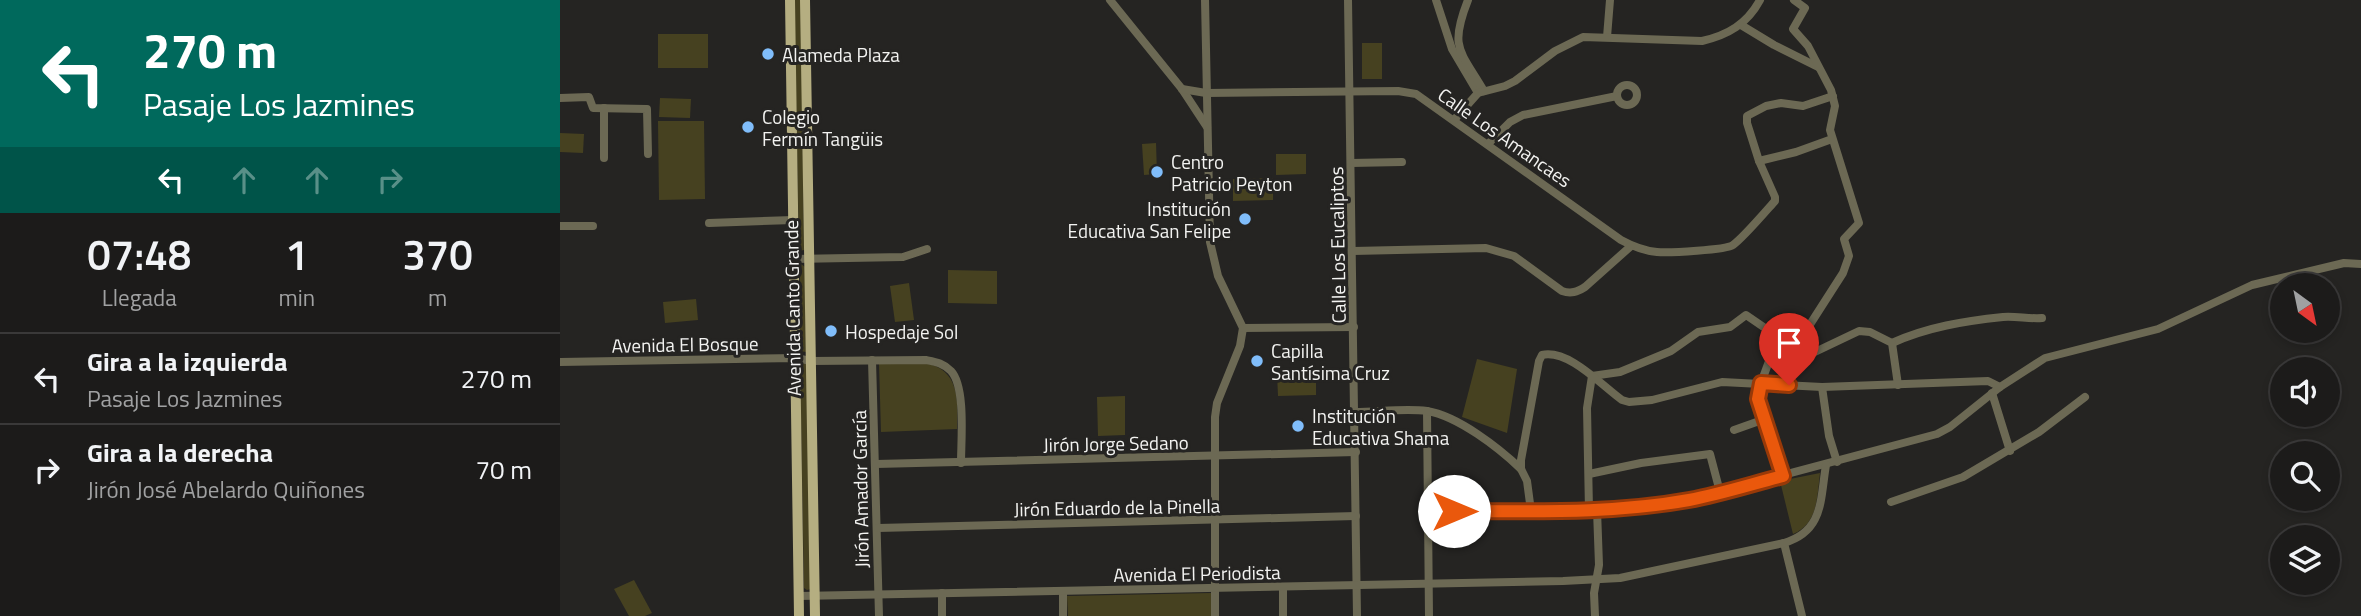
<!DOCTYPE html>
<html lang="es">
<meta charset="utf-8">
<style>
:root{--surface:#1c1b1a;--page:#292827;--text:#f1f3f6;--muted:#a0a1a2;--line:#3a3939}
body{margin:0;font-family:"Titillium Web",sans-serif;background:var(--page);color:var(--text);height:100vh;display:flex;flex-direction:column;font-size:26px;white-space:nowrap}
*{box-sizing:border-box;margin:0}
p{font-size:23px;color:var(--muted)}
.icon{flex:none;width:38px;height:38px;fill:none;stroke:currentColor;stroke-width:2;stroke-linecap:round;stroke-linejoin:round}
.map{position:relative;flex:1;overflow:hidden}
.sheet{display:flex;flex-direction:column;background:var(--surface);width:560px}
.sheet>*{flex:none}
.top-card{background:#00695c;color:#fff;overflow:hidden}
.needle{width:46px;rotate:147deg}
.buttons{position:absolute;left:1710px;top:273px;display:grid;gap:14px}
.buttons a{display:grid;place-items:center;width:70px;height:70px;border-radius:50%;background:var(--surface);box-shadow:0 4px 10px #0003,0 0 0 2px var(--line);font-size:35px}
.pin{position:absolute;display:grid;place-items:center;width:60px;height:60px;color:#fff;margin:-72px -30px;border-radius:50% 50% 50% 0;rotate:-45deg;box-shadow:0 0 7px #0007}
.pin .icon{rotate:45deg}
.me{position:absolute;width:77px;margin:-38px;rotate:90deg;stroke-linejoin:round;filter:drop-shadow(0 0 5px #0008)}
.turn{display:flex;align-items:center;gap:24px;height:147px;padding:0 28px;font-size:32px}
.turn .icon{width:91px;height:91px;stroke-width:2.5}
.turn b{display:block;font-size:49px;line-height:60px}
.lanes{display:flex;align-items:center;height:66px;padding:0 28px;background:#0003;justify-content:center;gap:35px;direction:ltr}
.lanes .off{opacity:.35}
.eta{display:flex;justify-content:space-evenly;align-items:center;height:119px;text-align:center}
.eta b{font-size:42px;font-weight:600;line-height:49px}
ul{padding:0;list-style:none}
li{display:flex;align-items:center;gap:21px;height:91px;padding:0 28px;border-top:2px solid var(--line)}
li div{flex:1}
li b{display:block;font-size:26px}
li em{font-style:normal}
main{display:flex;flex:1;min-height:0}
.map>svg:first-child{display:block}
.green{fill:#464120}
.lines{fill:none;stroke-linecap:round;stroke-linejoin:round}
.minor{stroke:#6c6954;stroke-width:8}
.major{stroke:#b5ae81;stroke-width:10}
.route-casing{stroke:#983908;stroke-width:18}
.route{stroke:#ea580c;stroke-width:12}
.poi-dot{fill:#80bdfa;stroke:#252422;stroke-width:2.5}
.labels{text-anchor:middle;dominant-baseline:central;stroke-width:6;stroke-linejoin:round;paint-order:stroke}
.poi-label{font-size:19px;fill:#f3f3f1;stroke:#252422;text-anchor:start}
.street-label{font-size:19px;fill:#f3f3f1;stroke:#252422}
</style>
<main>
<section class="sheet">
<div class="top-card">
<div class="turn"><svg class="icon" aria-label="left" viewBox="0 0 24 24"><path d="M17 20v-9H6M10 6l-5 5 5 5"/></svg><div><b>270 m</b>Pasaje Los Jazmines</div></div>
<div class="lanes"><svg class="icon" aria-label="left" viewBox="0 0 24 24"><path d="M17 20v-9H6M10 6l-5 5 5 5"/></svg><svg class="icon off" aria-label="ahead" viewBox="0 0 24 24"><path d="M12 20V5M6 11l6-6 6 6"/></svg><svg class="icon off" aria-label="ahead" viewBox="0 0 24 24"><path d="M12 20V5M6 11l6-6 6 6"/></svg><svg class="icon off" aria-label="right" viewBox="0 0 24 24"><path d="M7 20v-9h11M14 6l5 5-5 5"/></svg></div>
</div>
<div class="eta">
<div><b>07:48</b><p>Llegada</p></div>
<div><b>1</b><p>min</p></div>
<div><b>370</b><p>m</p></div>
</div>
<ul>
<li><svg class="icon" aria-label="left" viewBox="0 0 24 24"><path d="M17 20v-9H6M10 6l-5 5 5 5"/></svg><div><b>Gira a la izquierda</b><p>Pasaje Los Jazmines</p></div><em>270 m</em></li>
<li><svg class="icon" aria-label="right" viewBox="0 0 24 24"><path d="M7 20v-9h11M14 6l5 5-5 5"/></svg><div><b>Gira a la derecha</b><p>Jirón José Abelardo Quiñones</p></div><em>70 m</em></li>
</ul>
</section>
<div class="map">
<svg width="1801" height="616" viewBox="0 0 1801 616">
<rect width="100%" height="100%" fill="#252422"/>
<!-- green -->
<g class="green">
<path d="M 234,0 L 241,0 L 244,250 L 239,251 Z"/>
<rect x="98" y="34" width="50" height="34"/>
<rect x="802" y="43" width="20" height="36"/>
<path d="M 100,98 L 131,99 L 130,118 L 99,117 Z"/>
<path d="M 98,121 L 144,121 L 145,199 L 99,200 Z"/>
<path d="M 0,133 L 24,134 L 23,153 L 0,152 Z"/>
<path d="M 596,143 L 597,174 L 584,175 L 582,144 Z"/>
<path d="M 716,154 L 746,154 L 746,174 L 716,175 Z"/>
<path d="M 713,178 L 713,200 L 673,201 L 673,179 Z"/>
<path d="M 240,263 L 245,267 L 246,352 L 240,351 Z"/>
<path d="M 388,270 L 437,271 L 437,304 L 388,303 Z"/>
<path d="M 349,283 L 354,320 L 335,322 L 330,286 Z"/>
<path d="M 136,299 L 138,320 L 105,323 L 103,302 Z"/>
<path d="M 917,359 L 957,369 L 947,433 L 902,417 Z"/>
<path d="M 240,362 L 248,365 L 251,589 L 247,590 L 244,588 Z"/>
<path d="M 364,363 C 400,369 398,400 397,429 L 321,432 L 319,364 Z"/>
<path d="M 717,373 L 756,373 L 756,395 L 718,396 Z"/>
<path d="M 565,396 L 565,435 L 538,436 L 537,397 Z"/>
<path d="M 1260,473 C 1257,497 1258,524 1233,534 L 1220,481 Z"/>
<path d="M 74,580 L 92,613 L 85,616 L 69,616 L 54,589 Z"/>
<path d="M 651,593 L 651,616 L 508,616 L 507,596 Z"/>
</g>
<g class="lines">
<!-- minor -->
<g class="minor">
<path d="M 550,0 L 622,89 L 647,127"/>
<path d="M 645,0 L 650,242 L 658,276 L 683,328 L 680,346 L 657,403 L 655,417 L 655,616"/>
<path d="M 788,0 L 797,616"/>
<path d="M 876,0 L 892,49 L 918,93"/>
<path d="M 908,0 C 889,48 900,50 924,91"/>
<path d="M 1181,25 L 1214,45 L 1258,67"/>
<path d="M 1047,37 L 1050,0"/>
<circle cx="1067" cy="95" r="10"/>
<path d="M 622,89 L 646,93 L 838,91 L 856,94 L 1061,240 C 1072,246 1085,251 1097,252 C 1109,253 1166,250 1173,245 C 1183,238 1206,211 1215,201 L 1215,197 L 1199,161 L 1187,123 L 1187,116 L 1206,106 L 1221,103 L 1243,106 L 1273,96"/>
<path d="M 0,98 L 29,97 L 33,108 L 87,109 L 88,154"/>
<path d="M 44,108 L 44,158"/>
<path d="M 894,120 L 918,93 L 945,86 L 955,81 L 995,51 L 1023,37 L 1142,41 C 1168,35 1187,24 1200,0"/>
<path d="M 928,144 L 950,122 L 963,115 L 1057,96"/>
<path d="M 1199,161 L 1236,152 L 1272,139"/>
<path d="M 791,163 L 842,162"/>
<path d="M 149,223 L 233,220"/>
<path d="M 0,226 L 33,226"/>
<path d="M 793,251 L 926,248 L 954,256 L 1002,291 C 1011,294 1017,292 1025,287 L 1071,246"/>
<path d="M 234,259 L 343,257 L 367,249"/>
<path d="M 683,328 L 794,327"/>
<path d="M 1332,343 C 1367,327 1405,321 1443,317 C 1456,316 1469,319 1482,318"/>
<path d="M 1211,354 L 1230,362 L 1236,361 L 1299,331 L 1310,332 L 1332,343 L 1338,385"/>
<path d="M 312,360 L 319,616"/>
<path d="M 0,362 L 236,358 L 251,361 L 366,360 C 376,362 383,363 391,371 C 406,387 401,441 401,463"/>
<path d="M 1032,376 L 1060,372 L 1111,351 L 1138,332 L 1170,327 L 1186,315 L 1221,339"/>
<path d="M 1262,387 L 1269,436 L 1277,462"/>
<path d="M 1432,393 L 1450,451"/>
<path d="M 867,411 L 869,616"/>
<path d="M 795,412 C 818,412 845,408 867,411 C 898,416 939,448 961,469"/>
<path d="M 1174,430 L 1205,419"/>
<path d="M 316,464 L 796,452"/>
<path d="M 1029,474 L 1081,463 L 1150,454 L 1160,492"/>
<path d="M 1223,476 L 1198,399 L 1201,383 L 1215,345 L 1227,334 L 1249,326 L 1283,273 L 1289,256 L 1284,239 L 1299,223 L 1270,130 L 1275,106 L 1271,90 L 1248,46 L 1233,29 L 1245,8 L 1234,0"/>
<path d="M 1331,502 L 1403,477 L 1479,432 L 1525,397"/>
<path d="M 1029,510 L 1027,408 L 1032,376"/>
<path d="M 868,511 L 1037,510 L 1129,500 L 1377,434 L 1390,427 L 1440,387 L 1485,358 L 1598,329 L 1692,285 L 1784,263 L 1801,264"/>
<path d="M 971,511 L 967,481 L 961,469 L 961,460 L 979,361 L 982,355 C 1009,349 1042,386 1062,400 L 1069,402 L 1092,400 L 1162,382 L 1262,387 L 1428,381 L 1440,387"/>
<path d="M 318,528 L 796,516"/>
<path d="M 1224,543 L 1242,616"/>
<path d="M 723,587 L 723,616"/>
<path d="M 503,592 L 503,616"/>
<path d="M 382,593 L 382,616"/>
<path d="M 239,596 L 1003,581 L 1060,578 L 1224,543 C 1264,531 1260,500 1266,465"/>
<path d="M 1035,616 L 1034,593 L 1039,565 L 1037,510"/>
</g>
<!-- major -->
<g class="major">
<path d="M 230,0 L 239,616"/>
<path d="M 245,0 L 255,616"/>
</g>
</g>
<g class="lines">
<!-- route casing -->
<g class="route-casing">
<path id="route" d="M 894,511 C 972,511 1052,514 1129,500 C 1161,494 1192,484 1223,476 L 1198,399 L 1201,383 L 1229,385"/>
</g>
<!-- route -->
<use href="#route" class="route"/>
</g>
<!-- markers -->
<g class="poi-dot">
<circle cx="208" cy="54" r="7"/>
<circle cx="188" cy="127" r="7"/>
<circle cx="597" cy="172" r="7"/>
<circle cx="685" cy="219" r="7"/>
<circle cx="271" cy="331" r="7"/>
<circle cx="697" cy="361" r="7"/>
<circle cx="738" cy="426" r="7"/>
</g>
<g class="labels">
<!-- poi labels -->
<g class="poi-label">
<text x="222" y="54">Alameda Plaza</text>
<text x="202" y="116">Colegio<tspan x="202" dy="22">Fermín Tangüis</tspan></text>
<text x="611" y="161">Centro<tspan x="611" dy="22">Patricio Peyton</tspan></text>
<text x="671" y="208" text-anchor="end">Institución<tspan x="671" dy="22">Educativa San Felipe</tspan></text>
<text x="285" y="331">Hospedaje Sol</text>
<text x="711" y="350">Capilla<tspan x="711" dy="22">Santísima Cruz</tspan></text>
<text x="752" y="415">Institución<tspan x="752" dy="22">Educativa Shama</tspan></text>
</g>
<!-- street labels -->
<g class="street-label">
<text transform="translate(945 137) rotate(35)">Calle Los Amancaes</text>
<text transform="translate(777 245) rotate(-91)">Calle Los Eucaliptos</text>
<text transform="translate(232 308) rotate(-91)">Avenida Canto Grande</text>
<text transform="translate(125 344) rotate(-1)">Avenida El Bosque</text>
<text transform="translate(556 443) rotate(-1)">Jirón Jorge Sedano</text>
<text transform="translate(300 489) rotate(-91)">Jirón Amador García</text>
<text transform="translate(557 507) rotate(-1)">Jirón Eduardo de la Pinella</text>
<text transform="translate(637 573) rotate(-1)">Avenida El Periodista</text>
</g>
</g>
</svg>
<div class="buttons">
<a><svg class="needle" viewBox="-14 -14 28 28"><path d="M0-13l5 13h-10z" fill="#e53935"/><path d="M0 13l5-13h-10z" fill="#a0a1a2"/></svg></a>
<a><svg class="icon" aria-label="sound" viewBox="0 0 24 24"><path d="M4 9h4l5-4v14l-5-4H4zM17 9q2 3 0 6"/></svg></a>
<a><svg class="icon" aria-label="search" viewBox="0 0 24 24"><circle cx="10" cy="10" r="6"/><path d="M15 15l6 6"/></svg></a>
<a><svg class="icon" aria-label="layers" viewBox="0 0 24 24"><path d="M12 4l9 5-9 5-9-5zM3 14l9 5 9-5"/></svg></a>
</div>
<div class="pin" style="left:1229px;top:385px;background:#d93025"><svg class="icon" aria-label="arrive" viewBox="0 0 24 24"><path d="M6 21V4h12l-3 4 3 4H6"/></svg></div>
<svg class="me" style="left:894px;top:511px" viewBox="-20 -20 40 40"><circle r="19" fill="#fff"/><path d="M0-13L10 11 0 6-10 11z" fill="#ea580c"/></svg>
</div>
</main>
